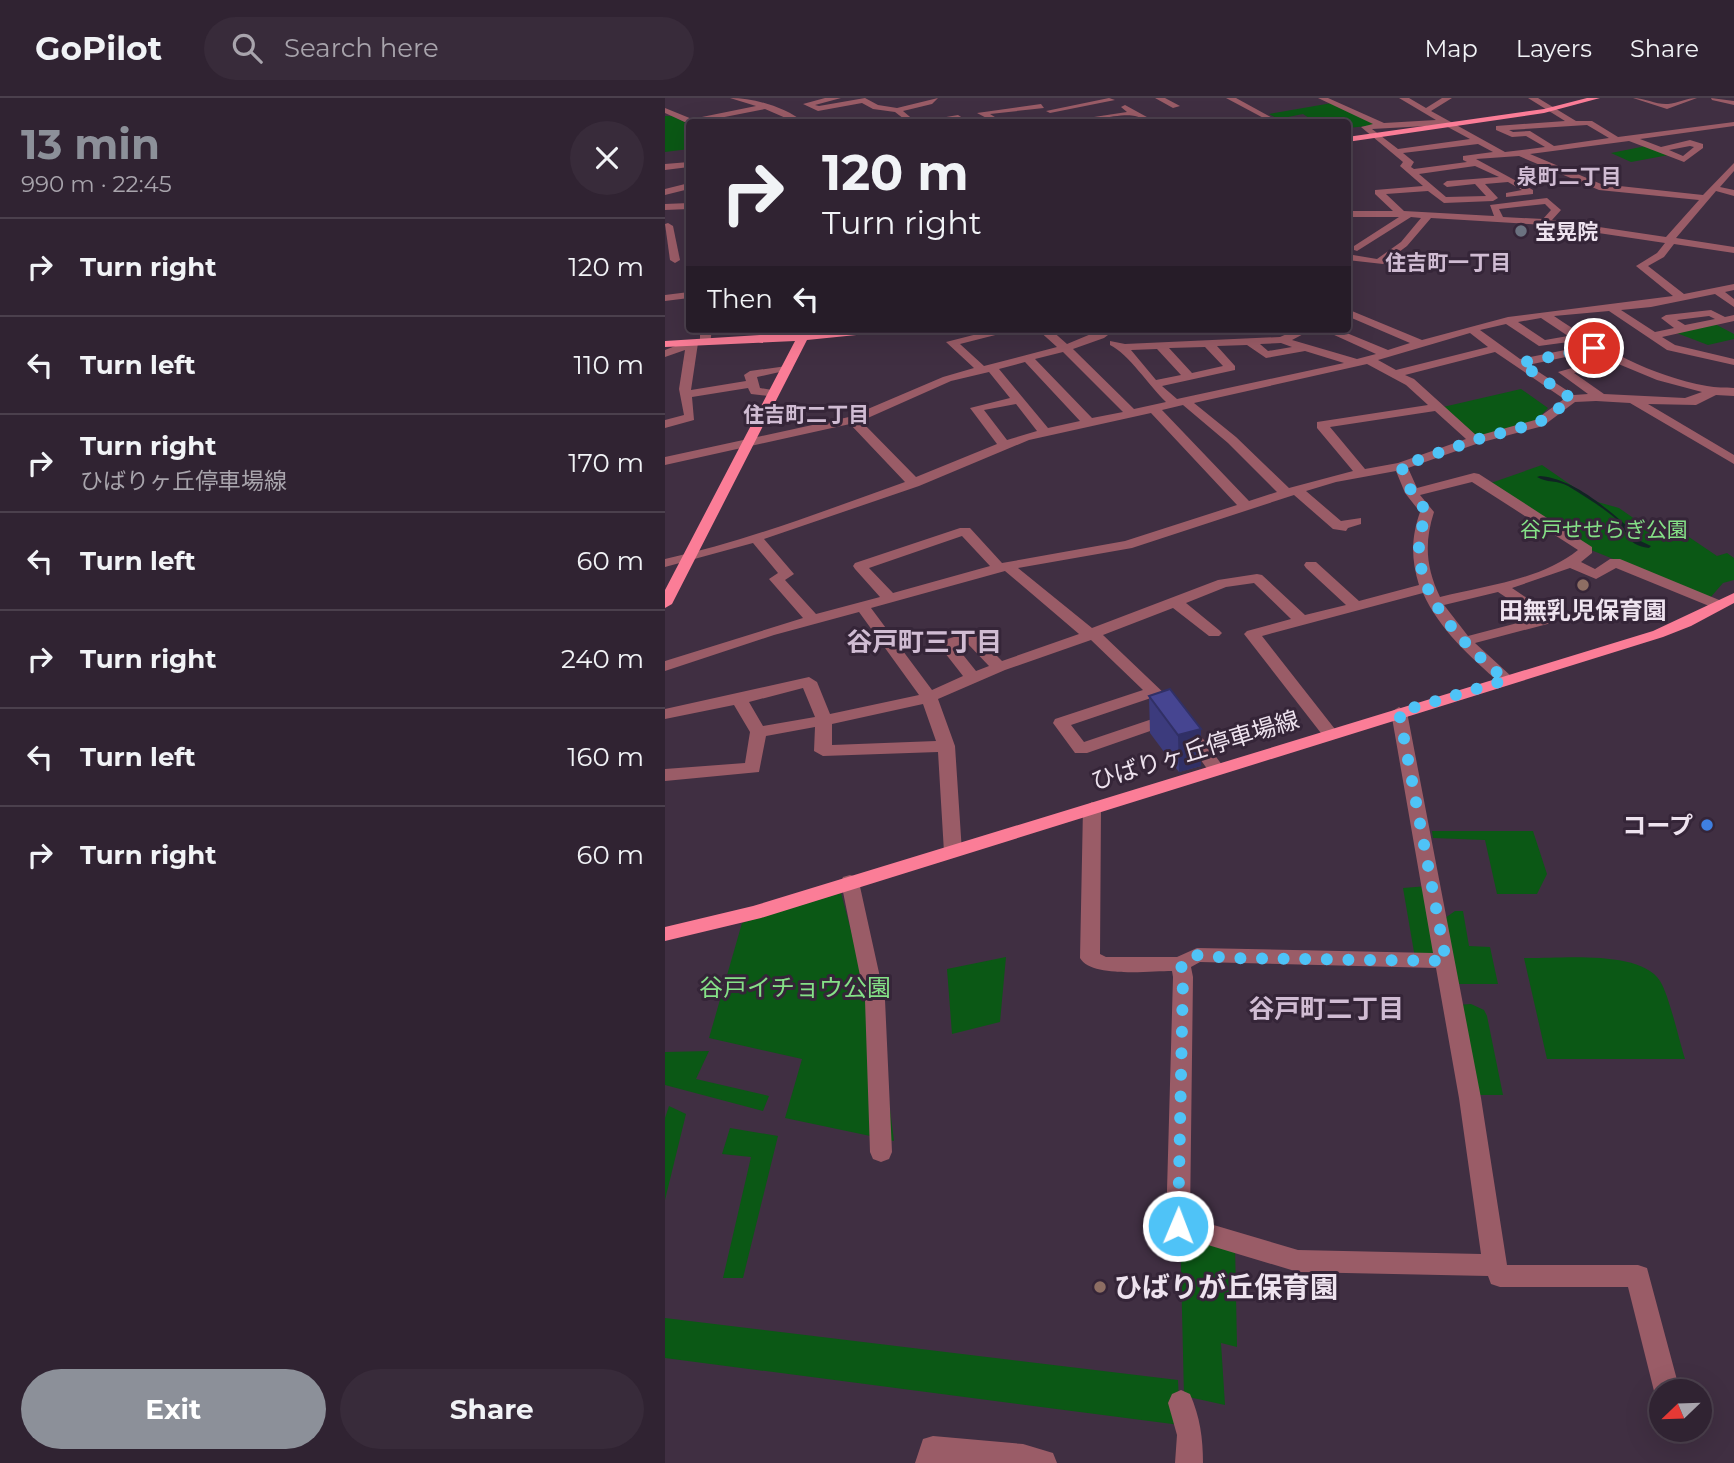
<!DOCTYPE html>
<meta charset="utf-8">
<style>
:root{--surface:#302332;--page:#382b3a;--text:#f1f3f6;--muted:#a8a4ac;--line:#4b404d;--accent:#8c9099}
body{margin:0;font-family:Montserrat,"Noto Sans JP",sans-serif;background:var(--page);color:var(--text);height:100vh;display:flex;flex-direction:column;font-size:26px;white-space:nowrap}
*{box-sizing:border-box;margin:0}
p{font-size:23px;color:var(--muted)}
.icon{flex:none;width:38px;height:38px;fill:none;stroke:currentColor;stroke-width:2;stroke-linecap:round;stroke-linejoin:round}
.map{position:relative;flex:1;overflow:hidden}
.drawer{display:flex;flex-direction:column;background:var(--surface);width:665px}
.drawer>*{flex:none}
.banner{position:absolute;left:21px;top:21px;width:665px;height:214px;border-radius:7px;box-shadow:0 7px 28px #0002,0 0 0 2px var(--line);background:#302332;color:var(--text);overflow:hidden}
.needle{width:46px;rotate:247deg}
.tools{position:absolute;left:984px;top:1281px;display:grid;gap:14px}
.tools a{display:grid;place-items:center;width:63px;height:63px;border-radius:50%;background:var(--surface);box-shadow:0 7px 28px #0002,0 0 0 2px var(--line);font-size:35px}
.pin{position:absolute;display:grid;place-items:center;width:60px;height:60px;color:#fff;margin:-30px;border:4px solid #fff;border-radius:50%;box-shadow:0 2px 7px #0007}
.me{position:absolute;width:77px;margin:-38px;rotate:1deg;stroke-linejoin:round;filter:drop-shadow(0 0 5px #0008)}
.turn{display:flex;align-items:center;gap:24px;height:147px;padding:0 21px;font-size:32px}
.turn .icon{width:91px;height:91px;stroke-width:2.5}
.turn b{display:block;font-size:49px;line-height:60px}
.then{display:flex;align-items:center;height:66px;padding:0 21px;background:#0003;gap:14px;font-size:26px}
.round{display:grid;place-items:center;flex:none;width:74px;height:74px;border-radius:37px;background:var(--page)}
.head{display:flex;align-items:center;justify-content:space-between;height:119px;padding:0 21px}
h1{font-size:42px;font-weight:700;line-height:52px;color:var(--accent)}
.action{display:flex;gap:14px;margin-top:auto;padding:14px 21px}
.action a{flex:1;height:80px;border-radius:42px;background:var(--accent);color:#fff;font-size:28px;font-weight:700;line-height:80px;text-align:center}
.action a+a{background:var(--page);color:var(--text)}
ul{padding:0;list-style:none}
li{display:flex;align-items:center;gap:21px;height:98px;padding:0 21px;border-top:2px solid var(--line)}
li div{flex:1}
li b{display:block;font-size:26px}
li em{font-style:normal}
header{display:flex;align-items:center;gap:42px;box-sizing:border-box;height:98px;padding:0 35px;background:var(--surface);border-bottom:2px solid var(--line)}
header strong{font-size:33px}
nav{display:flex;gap:38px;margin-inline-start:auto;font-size:24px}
.search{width:490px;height:63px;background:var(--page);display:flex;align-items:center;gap:18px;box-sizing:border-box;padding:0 24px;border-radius:38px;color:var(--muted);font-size:26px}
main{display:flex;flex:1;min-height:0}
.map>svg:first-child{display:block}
.green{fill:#0b5815}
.water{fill:#112324}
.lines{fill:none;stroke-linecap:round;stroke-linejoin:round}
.minor{fill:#9a5c67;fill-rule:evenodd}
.major{fill:#fb7d97;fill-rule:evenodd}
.wall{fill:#3c3b7d}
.shaded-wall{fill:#313066}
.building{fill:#464591;stroke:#313066;stroke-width:2}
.route{stroke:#4fc3f7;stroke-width:12;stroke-dasharray:0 21.6}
.worship-dot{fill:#6b7280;stroke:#352538;stroke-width:2.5}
.education-dot{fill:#8d6e63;stroke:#352538;stroke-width:2.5}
.shop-dot{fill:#3f7fe0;stroke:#352538;stroke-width:2.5}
.labels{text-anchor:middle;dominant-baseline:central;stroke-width:6;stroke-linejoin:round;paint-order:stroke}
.far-neighbourhood-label{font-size:21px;font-weight:bold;fill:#d0bcd3;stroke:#352538}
.far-poi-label{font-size:21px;font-weight:bold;fill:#eee3ef;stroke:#352538;text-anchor:start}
.far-park-label{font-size:21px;fill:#85e187;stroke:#352538}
.poi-label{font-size:24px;font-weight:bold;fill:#eee3ef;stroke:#352538}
.street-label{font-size:24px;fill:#eee3ef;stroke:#352538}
.park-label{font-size:24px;fill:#85e187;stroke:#352538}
.neighbourhood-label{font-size:26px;font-weight:bold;fill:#d0bcd3;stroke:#352538}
.near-poi-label{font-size:28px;font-weight:bold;fill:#eee3ef;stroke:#352538;text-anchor:start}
</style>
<header>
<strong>GoPilot</strong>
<div class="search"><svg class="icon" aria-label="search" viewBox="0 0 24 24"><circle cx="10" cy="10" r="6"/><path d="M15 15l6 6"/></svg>Search here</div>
<nav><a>Map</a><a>Layers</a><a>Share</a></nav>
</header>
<main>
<section class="drawer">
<div class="head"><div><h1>13 min</h1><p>990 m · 22:45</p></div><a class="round"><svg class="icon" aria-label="close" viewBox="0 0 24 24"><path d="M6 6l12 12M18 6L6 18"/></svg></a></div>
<ul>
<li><svg class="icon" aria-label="right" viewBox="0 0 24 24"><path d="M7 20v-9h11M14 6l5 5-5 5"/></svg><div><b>Turn right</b></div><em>120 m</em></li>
<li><svg class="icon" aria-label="left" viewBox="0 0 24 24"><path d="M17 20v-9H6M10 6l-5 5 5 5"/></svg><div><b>Turn left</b></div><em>110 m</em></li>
<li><svg class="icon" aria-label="right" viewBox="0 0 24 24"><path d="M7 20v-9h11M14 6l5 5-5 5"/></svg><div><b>Turn right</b><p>ひばりヶ丘停車場線</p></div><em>170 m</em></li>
<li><svg class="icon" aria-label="left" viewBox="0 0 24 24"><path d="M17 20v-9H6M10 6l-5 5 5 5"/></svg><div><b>Turn left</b></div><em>60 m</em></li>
<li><svg class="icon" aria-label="right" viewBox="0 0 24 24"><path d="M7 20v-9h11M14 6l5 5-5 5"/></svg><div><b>Turn right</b></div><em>240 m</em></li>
<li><svg class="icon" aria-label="left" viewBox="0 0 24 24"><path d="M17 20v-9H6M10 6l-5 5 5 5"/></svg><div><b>Turn left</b></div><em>160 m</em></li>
<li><svg class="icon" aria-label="right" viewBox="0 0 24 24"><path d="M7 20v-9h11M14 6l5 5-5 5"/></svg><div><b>Turn right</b></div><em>60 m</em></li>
</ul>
<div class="action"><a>Exit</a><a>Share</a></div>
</section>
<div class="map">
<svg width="1069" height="1365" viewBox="0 0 1069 1365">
<rect width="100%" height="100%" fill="#402f42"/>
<!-- green -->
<g class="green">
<path d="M 667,5 L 712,27 L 683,30 L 682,24 L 650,24 L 638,16 L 613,21 L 604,16 Z"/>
<path d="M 0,18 L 7,18 L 24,26 L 24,51 L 0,54 Z"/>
<path d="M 981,48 L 1004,57 L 966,64 L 946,55 Z"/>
<path d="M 1048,225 L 1069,236 L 1069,241 L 1043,247 L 1009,234 Z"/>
<path d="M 856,291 L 883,310 L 870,324 L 813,339 L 778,309 Z"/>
<path d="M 877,367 L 929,403 L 954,410 L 997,440 L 1018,435 L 1052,458 L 1062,455 L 1069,460 L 1069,482 L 1058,485 L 1045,500 L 926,452 L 823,386 Z"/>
<path d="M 767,733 L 868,733 L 882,776 L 872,796 L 832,796 L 820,742 L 768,740 Z"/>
<path d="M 763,788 L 776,860 L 750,860 L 738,790 Z"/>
<path d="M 176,795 L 217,948 L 229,1043 L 120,1020 L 137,961 L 44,940 L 77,825 Z"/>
<path d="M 790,813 L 798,813 L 804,848 L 825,849 L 833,886 L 793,886 L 780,820 Z"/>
<path d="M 341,859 L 335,924 L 287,936 L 282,871 Z"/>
<path d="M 859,860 C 892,861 975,851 995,883 C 1004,897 1014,942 1020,961 L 882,961 Z"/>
<path d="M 806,906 L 819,912 L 822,918 L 838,997 L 808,997 L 792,907 Z"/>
<path d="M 44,953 L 31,981 L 104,998 L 98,1013 L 0,987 L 0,954 Z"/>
<path d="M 4,1008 L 21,1016 L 0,1102 L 0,1020 Z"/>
<path d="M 65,1030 L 113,1038 L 78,1180 L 58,1180 L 86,1059 L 57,1056 Z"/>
<path d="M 515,1128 L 570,1145 L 572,1249 L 556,1245 L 560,1307 L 519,1298 Z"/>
<path d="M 0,1220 L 513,1282 L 515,1327 L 0,1260 Z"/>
</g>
<!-- water -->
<path class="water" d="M 875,378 C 911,381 946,414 972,437 L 969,440 L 986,448 L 984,450 C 958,446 966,435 950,420 C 936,408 919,398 903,388 C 893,382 881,385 872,379 Z"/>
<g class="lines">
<!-- minor -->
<g class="minor">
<path d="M 65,0 C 90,0 119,9 139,24 L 130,24 L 100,11 L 24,26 L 0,15 L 0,10 L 27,21 L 91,8 Z"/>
<path d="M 160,0 L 176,0 L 150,7 L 154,8 L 200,0 L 213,7 L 232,10 L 273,0 L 267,6 L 238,13 L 251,24 L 243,24 L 230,14 L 208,11 L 197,5 L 153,13 L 138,6 Z"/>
<path d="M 444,0 L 450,2 L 385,15 L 381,13 Z"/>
<path d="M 490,0 L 500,0 L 515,8 L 508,10 Z"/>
<path d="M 561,0 L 571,0 L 615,24 L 606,24 Z"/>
<path d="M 653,0 L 663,0 L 719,25 L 771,22 L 734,0 L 744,0 L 761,10 L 777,0 L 787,0 L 766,13 L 840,54 L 880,49 L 861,38 L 847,39 L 831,32 L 831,28 L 900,23 L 863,0 L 873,0 L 911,23 L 927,23 L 953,39 L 1069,24 L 1069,28 L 975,41 L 996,49 L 1025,42 L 1038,46 L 1038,50 L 1019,64 L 964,43 L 865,56 L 936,86 L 1038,97 L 1069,65 L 1069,73 L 1055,89 L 1069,92 L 1069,98 L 1051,93 L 1011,140 L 1069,149 L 1069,155 L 1009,146 L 999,159 L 983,168 L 1019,196 L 1069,186 L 1069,192 L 1060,194 L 1069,201 L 1069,209 L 1050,196 L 986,209 L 956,212 L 990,234 L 1009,230 L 996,220 L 1001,217 L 1046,212 L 1060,219 L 1069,217 L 1069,223 L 997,239 L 1010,247 L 1069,261 L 1069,267 L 1002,252 L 944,213 L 889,218 C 936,250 986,278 1042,288 C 1051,290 1060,289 1069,290 L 1069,298 L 1051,297 L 1031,307 L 983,306 L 1069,357 L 1069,366 L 965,305 L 931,303 L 910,304 L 878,328 L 814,345 L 743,370 L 752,390 L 809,375 L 814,376 L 927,449 L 927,455 L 916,464 L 930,471 L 945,461 L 955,461 L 1059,504 L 1061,507 L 1059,510 L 1049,510 L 951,470 L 931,481 L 905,470 L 847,490 L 893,521 L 890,524 L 810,545 L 847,579 L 849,582 L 841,587 L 835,585 C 805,559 774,531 758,495 L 597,538 L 673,635 L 665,640 L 659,639 L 579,536 L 582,533 L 626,521 L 589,485 L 561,489 L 521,505 L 554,532 L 557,535 L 554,538 L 544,538 L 508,510 L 438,537 L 503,599 L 495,604 L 486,600 L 406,627 L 419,644 L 505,615 L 513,620 L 511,624 L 422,655 L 410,655 L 388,625 L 390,621 L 478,592 L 426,542 L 340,572 L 273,601 L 290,648 L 297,754 L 295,758 L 281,758 L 279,754 L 273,654 L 158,658 L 149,653 L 150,629 L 101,638 L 94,674 L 0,683 L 0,671 L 80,665 L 85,634 L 69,607 L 0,621 L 0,611 L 144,579 L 152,584 L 165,616 L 254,597 L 194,514 L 109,537 L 0,573 L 0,563 L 138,520 L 104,481 L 113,475 L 88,445 L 0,469 L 0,461 C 82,443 161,412 240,384 L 185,326 L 0,367 L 0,359 L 184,319 L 278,279 L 309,270 L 281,244 L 332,231 L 354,231 L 295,246 L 319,268 L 392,249 L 372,231 L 385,231 L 402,246 L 438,231 L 451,231 L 439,240 L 408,251 L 469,311 L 501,304 C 484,288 464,256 445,247 L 445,243 L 460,246 L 615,239 L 633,231 L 648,231 L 627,242 L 692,261 L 711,256 L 656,231 L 672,231 L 723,252 L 745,245 L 682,218 L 682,211 L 757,242 L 843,219 L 1008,198 L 971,168 L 992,155 L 1000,145 L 880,127 L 766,120 L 742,148 L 718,166 L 682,162 L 682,156 L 712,161 L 736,144 L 756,120 L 746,119 L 692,153 L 689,152 L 689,148 L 734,119 L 682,119 L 682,113 L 728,113 L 710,96 L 710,92 L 758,88 L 735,68 L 738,64 L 696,29 L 708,26 ZM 779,27 L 805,41 L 733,51 L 707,31 ZM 922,27 L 944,40 L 889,48 L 865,33 L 848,34 L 844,32 ZM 813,46 L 828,54 L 798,58 L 798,62 L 802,64 L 749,71 L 746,69 L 749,64 L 738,55 ZM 1025,48 L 1029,49 L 1018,58 L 1004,52 ZM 854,58 L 934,92 L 1034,102 L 1001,139 L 887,122 L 896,112 L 882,100 L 825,107 L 829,118 L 739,113 L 721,96 L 763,93 L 779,105 L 828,103 L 833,100 L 820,86 L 843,84 L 857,92 L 841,95 L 841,99 L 868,96 L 868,92 L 811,61 ZM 810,68 L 834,79 L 782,83 L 778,86 L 782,89 L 810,86 L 821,98 L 781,99 L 754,76 ZM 880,106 L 886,112 L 878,121 L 838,119 L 834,111 ZM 1044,218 L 1050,221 L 1020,227 L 1012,222 ZM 876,220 L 903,238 L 880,242 L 853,224 ZM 841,226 L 874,248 L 911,243 L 920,248 L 855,261 L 815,232 ZM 805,235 L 823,249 L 731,272 L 713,262 ZM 616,245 L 627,249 L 603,253 L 595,246 ZM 582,247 L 601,260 L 640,253 L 679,265 L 512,301 L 497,288 L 570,272 L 570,268 L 552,248 ZM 540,249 L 558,268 L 527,275 L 504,250 ZM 492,251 L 516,277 L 491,282 L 466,252 ZM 929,253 L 942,260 L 893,274 L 923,296 L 909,297 L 863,267 ZM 398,254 L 458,314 L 427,320 L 370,261 ZM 830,254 L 899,301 L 870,322 L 812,338 L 749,281 L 740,277 ZM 360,264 L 415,323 L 383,330 L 334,271 ZM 951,265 L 992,282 L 1037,294 L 1020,300 L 939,296 L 909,275 ZM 702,266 L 741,287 L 763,307 L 652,324 L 652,330 L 688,373 L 624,390 L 571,339 L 529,305 ZM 324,274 L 345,300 L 305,310 L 332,346 L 251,379 L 196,323 L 286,283 ZM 351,306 L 372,333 L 342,342 L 319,312 ZM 518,307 L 563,345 L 612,394 L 584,403 L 497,312 ZM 770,313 L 801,341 L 733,365 L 700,371 L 665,329 ZM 486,315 L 572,407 L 460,443 L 337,465 L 305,430 L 295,430 L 190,465 L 188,468 L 190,471 L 215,499 L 151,516 L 120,482 L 129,476 L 99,441 L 254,388 L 364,342 ZM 731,373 L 740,395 L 755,414 C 746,440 746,461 754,487 L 694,503 L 651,464 L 641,464 L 639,467 L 641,470 L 681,507 L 640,517 L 597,477 L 592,476 L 553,482 L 427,530 L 353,470 L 467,450 L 629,397 L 668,431 L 681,433 L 683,430 L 696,426 L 696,420 L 676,423 L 641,393 L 671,384 ZM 807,384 L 913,452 C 876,482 819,488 775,499 C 761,470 759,445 769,414 L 755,397 ZM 297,438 L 325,468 L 228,495 L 204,470 ZM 340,473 L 414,536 L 337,563 L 310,536 L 305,534 L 276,543 L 273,546 L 298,578 L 267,592 L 206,510 ZM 833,494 L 872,520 L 803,538 L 779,507 ZM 302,545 L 324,568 L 311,573 L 291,548 ZM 138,590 L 150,619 L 98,628 L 84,604 ZM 258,606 L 271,643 L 167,647 L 167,626 Z"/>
<path d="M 968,0 C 980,0 992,7 1003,6 C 1013,5 1021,0 1032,0 L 1002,11 Z"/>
<path d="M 1046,0 L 1069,3 L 1069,7 L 1047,2 Z"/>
<path d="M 376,6 L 379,10 L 325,16 L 338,24 L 329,24 L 312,15 Z"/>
<path d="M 460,7 L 491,24 C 482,25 479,20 470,18 C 456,14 416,26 396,24 L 462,14 L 456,9 Z"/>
<path d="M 293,17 L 304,24 L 291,22 L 252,24 Z"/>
<path d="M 24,64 L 24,69 L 0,72 L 0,66 Z"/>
<path d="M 24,85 L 24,91 L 0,97 L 0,91 Z"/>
<path d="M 24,105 L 24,111 L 0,112 L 0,106 Z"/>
<path d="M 3,125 L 8,128 L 15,162 L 10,165 L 5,162 L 0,126 Z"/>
<path d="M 24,194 L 24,200 L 0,203 L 0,197 Z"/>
<path d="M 35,231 L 47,231 L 45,246 L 35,244 Z"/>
<path d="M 23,243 L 33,245 L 26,292 L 81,283 L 79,277 L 85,273 L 122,268 L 128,271 L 92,279 L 95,290 L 113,293 L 113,299 L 86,296 L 83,290 L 27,299 L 29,322 L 0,330 L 0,322 L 19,317 L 14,291 L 20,252 L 0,259 L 0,252 Z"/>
<path d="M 734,609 L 742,614 L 816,1000 L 842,1167 L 973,1167 L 982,1170 L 1015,1293 L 996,1293 L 996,1303 L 989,1293 L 963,1189 L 835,1189 L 826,1186 L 823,1178 L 633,1174 L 513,1138 L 505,1135 L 501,1128 L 508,879 L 507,873 C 485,873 426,880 415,860 L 418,710 L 427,704 L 436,710 L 435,856 L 441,859 L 512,859 L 532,850 L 768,855 L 726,614 ZM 535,864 L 771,870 L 794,1000 L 816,1156 L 633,1152 L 525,1120 L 528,879 L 526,869 Z"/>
<path d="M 522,626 L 528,627 L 557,667 L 560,671 L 557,675 L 545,675 L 514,631 Z"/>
<path d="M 185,777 L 192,779 L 194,784 L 220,902 L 227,1054 L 224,1061 L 216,1064 L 208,1061 L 205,1054 L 200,902 L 176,784 L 178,779 Z"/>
<path d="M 516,1292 L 525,1296 C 535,1319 538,1340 538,1365 L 510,1365 L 512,1337 L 503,1305 L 507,1296 Z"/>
<path d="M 268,1338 L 358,1346 L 388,1355 L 392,1365 L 250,1365 L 258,1341 Z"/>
</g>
<!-- major -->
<g class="major">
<path d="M 922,0 L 935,0 L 879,15 L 682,44 L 682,39 L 879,11 Z"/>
<path d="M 187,231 L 227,231 L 221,234 L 142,242 L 7,506 L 0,510 L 0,492 L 130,243 L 0,249 L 0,243 Z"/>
<path d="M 1069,495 L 1069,505 L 1026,528 L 998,539 L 96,820 L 0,843 L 0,829 L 88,808 L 988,533 Z"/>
</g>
</g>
<!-- wall -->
<path class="wall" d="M 484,598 L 536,668 L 514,674 L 485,635 Z"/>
<!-- shaded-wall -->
<path class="shaded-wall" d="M 536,631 L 536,668 L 514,674 L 513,637 Z"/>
<!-- building -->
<path class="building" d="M 505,591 L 536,631 L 513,637 L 484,598 Z"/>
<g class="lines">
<!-- route -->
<path class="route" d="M 513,1128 L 518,879 L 516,866 L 533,857 L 565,860 L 781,863 L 734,614 L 841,582 C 800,547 752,503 754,445 C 754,435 759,424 762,414 L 747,395 L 736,368 L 810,342 L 873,325 L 907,301 L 855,265 L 929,250"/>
</g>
<!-- markers -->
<circle class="worship-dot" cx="856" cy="133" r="7"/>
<g class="education-dot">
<circle cx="918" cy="487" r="7"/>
<circle cx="435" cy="1189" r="7"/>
</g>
<circle class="shop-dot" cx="1042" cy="727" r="7"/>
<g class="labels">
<!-- far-neighbourhood labels -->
<g class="far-neighbourhood-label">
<text x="904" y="78">泉町二丁目</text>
<text x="783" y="164">住吉町一丁目</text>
<text x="141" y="316">住吉町二丁目</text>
</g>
<!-- far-poi labels -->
<g class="far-poi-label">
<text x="870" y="133">宝晃院</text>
</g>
<!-- far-park labels -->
<g class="far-park-label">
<text x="939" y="431">谷戸せせらぎ公園</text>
</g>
<!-- poi labels -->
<g class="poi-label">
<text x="918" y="512">田無乳児保育園</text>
<text x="1028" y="727" text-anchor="end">コープ</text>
</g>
<!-- street labels -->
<g class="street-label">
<text transform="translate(530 652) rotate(-17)">ひばりヶ丘停車場線</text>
</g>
<!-- park labels -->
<g class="park-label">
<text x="130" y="889">谷戸イチョウ公園</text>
</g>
<!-- neighbourhood labels -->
<g class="neighbourhood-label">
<text x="259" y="544">谷戸町三丁目</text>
<text x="661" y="911">谷戸町二丁目</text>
</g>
<!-- near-poi labels -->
<g class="near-poi-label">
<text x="449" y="1189">ひばりが丘保育園</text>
</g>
</g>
</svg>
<div class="tools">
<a><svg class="needle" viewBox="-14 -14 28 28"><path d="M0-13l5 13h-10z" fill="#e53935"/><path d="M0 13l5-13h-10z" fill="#a8a4ac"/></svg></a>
</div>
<div class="pin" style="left:929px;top:250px;background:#d93025"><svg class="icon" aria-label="arrive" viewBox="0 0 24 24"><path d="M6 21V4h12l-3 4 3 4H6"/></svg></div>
<svg class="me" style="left:513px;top:1128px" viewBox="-20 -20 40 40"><circle r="17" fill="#4fc3f7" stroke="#fff" stroke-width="3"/><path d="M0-11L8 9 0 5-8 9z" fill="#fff"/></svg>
<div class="banner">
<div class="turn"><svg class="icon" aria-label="right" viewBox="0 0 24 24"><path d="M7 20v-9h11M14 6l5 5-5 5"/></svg><div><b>120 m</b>Turn right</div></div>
<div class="then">Then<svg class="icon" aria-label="left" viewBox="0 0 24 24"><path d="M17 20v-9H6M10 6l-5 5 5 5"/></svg></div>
</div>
</div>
</main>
